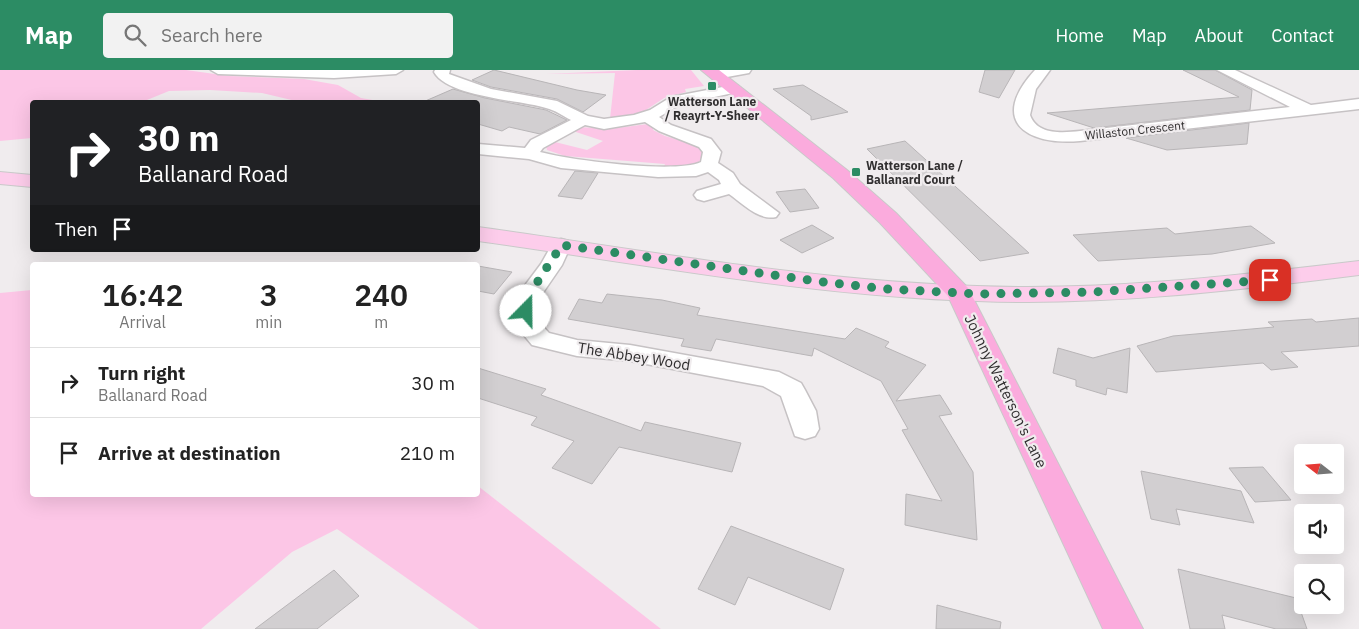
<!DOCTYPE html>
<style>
:root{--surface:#fff;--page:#f2f2f2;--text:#222;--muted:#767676;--line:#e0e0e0;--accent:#2c8c64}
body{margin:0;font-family:"IBM Plex Sans",sans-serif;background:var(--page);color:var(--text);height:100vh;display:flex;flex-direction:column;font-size:19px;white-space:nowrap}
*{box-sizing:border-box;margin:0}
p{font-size:16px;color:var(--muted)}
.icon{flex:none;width:28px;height:28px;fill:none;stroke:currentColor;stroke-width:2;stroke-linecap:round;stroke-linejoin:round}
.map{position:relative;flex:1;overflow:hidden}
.drawer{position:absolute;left:30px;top:192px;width:450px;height:235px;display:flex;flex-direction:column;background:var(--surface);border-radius:5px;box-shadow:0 5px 20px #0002}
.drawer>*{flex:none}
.guide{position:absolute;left:30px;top:30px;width:450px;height:152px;border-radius:5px;box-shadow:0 5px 20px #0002;background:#202124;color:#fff;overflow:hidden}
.needle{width:32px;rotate:287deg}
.buttons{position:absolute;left:1294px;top:374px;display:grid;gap:10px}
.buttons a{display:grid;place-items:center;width:50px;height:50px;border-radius:5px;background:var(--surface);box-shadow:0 5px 20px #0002;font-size:25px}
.pin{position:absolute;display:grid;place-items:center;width:42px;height:42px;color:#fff;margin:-21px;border-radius:10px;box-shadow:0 2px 8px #0006}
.me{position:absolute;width:55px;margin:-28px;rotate:22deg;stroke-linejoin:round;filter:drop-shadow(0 0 4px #0008)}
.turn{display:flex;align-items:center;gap:18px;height:105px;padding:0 25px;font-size:22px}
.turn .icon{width:65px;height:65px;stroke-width:2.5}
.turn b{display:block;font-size:35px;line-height:42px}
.then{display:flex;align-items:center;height:48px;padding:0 25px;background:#0003;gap:10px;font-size:19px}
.eta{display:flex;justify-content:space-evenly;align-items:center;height:85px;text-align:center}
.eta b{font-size:30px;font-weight:600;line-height:35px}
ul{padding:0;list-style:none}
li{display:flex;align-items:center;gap:15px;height:70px;padding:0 25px;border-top:1px solid var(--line)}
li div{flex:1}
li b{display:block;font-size:19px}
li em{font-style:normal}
header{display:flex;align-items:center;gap:30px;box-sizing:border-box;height:70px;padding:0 25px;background:var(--accent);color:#fff}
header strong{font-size:24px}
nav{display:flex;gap:28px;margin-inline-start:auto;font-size:18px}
.search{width:350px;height:45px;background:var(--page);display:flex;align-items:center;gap:12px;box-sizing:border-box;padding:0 18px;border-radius:5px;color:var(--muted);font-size:19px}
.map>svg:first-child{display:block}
.green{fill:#fcc6e6}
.building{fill:#d2cfd1;stroke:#b8b5b7}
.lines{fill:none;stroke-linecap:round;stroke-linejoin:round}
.street-casing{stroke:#c6c2c4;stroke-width:3}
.primary-casing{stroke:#c9c9c9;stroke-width:2}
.highway-casing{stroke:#c9c9c9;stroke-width:2}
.street{fill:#fff;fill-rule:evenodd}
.primary{fill:#fdcdeb;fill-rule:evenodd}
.highway{fill:#fbabdd;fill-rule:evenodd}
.route{stroke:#2c8c64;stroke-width:9;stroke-dasharray:0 16.2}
.poi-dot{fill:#2c8c64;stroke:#f0ecee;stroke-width:2}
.labels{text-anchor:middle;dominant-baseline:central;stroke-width:4.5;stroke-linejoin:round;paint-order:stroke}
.far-poi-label{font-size:12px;font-weight:bold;fill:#312f30;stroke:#f0ecee}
.far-street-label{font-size:12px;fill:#312f30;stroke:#f0ecee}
.street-label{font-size:15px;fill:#312f30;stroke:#f0ecee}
</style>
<header>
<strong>Map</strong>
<div class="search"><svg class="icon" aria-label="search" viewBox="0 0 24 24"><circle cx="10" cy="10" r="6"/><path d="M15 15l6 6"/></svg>Search here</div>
<nav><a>Home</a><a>Map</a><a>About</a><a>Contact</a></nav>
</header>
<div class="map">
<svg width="1359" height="559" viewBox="0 0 1359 559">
<rect width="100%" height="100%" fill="#f0ecee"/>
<!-- green -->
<g class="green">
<path d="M 0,0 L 186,0 L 229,6 L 304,9 L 338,15 L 361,28 L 384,32 L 300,32 L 262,23 L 210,20 L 169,21 L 142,32 L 32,32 L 32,68 L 0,71 Z"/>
<path d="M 637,0 L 691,0 L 704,16 L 685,19 L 686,22 L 664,28 L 643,42 L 610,49 L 615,3 L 546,4 Z"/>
<path d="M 648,54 L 653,56 L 653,60 L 665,66 L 699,76 L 703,78 L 703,88 L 694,96 L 663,98 L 665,94 L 565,86 L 547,80 L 546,76 L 551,71 L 587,80 L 603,71 L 570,60 L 579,57 L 609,59 Z"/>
<path d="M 32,220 L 32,425 L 478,425 L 478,416 L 661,559 L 479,559 L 337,459 L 292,482 L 201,559 L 0,559 L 0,223 Z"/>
</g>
<!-- building -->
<g class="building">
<path d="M 494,0 L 577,20 L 606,25 L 583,42 L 557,29 L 491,17 L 472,10 Z"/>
<path d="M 985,0 L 1015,0 L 999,28 L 979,22 Z"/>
<path d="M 1183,0 L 1215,0 L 1252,20 L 1250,40 L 1094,58 L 1047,43 L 1239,27 Z"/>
<path d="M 803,15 L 848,42 L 811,50 L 811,46 L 773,19 Z"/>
<path d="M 453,19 L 485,28 L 546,40 L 567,50 L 540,64 L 509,57 L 502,61 L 478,54 L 478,32 L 423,32 Z"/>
<path d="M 1249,53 L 1247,74 L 1167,80 L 1126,68 Z"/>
<path d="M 905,71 L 1029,183 L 980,191 L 867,79 Z"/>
<path d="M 575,101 L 598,103 L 582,129 L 558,126 Z"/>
<path d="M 805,119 L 819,138 L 790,142 L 776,122 Z"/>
<path d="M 812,155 L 834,168 L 802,183 L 780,170 Z"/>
<path d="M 1251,156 L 1275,173 L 1212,184 L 1098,191 L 1073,165 L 1167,158 L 1175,164 Z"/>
<path d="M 478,196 L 512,202 L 494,224 L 478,221 Z"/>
<path d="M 607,224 L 662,230 L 700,238 L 697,245 L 845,269 L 856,258 L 889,272 L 885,277 L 926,295 L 896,331 L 940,325 L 952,344 L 939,346 L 973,402 L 977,470 L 905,455 L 906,424 L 942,431 L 902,360 L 908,359 L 881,311 L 814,278 L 812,286 L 716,269 L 711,281 L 681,276 L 684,269 L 568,249 L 579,229 L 602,233 Z"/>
<path d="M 1359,248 L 1359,276 L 1281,282 L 1298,297 L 1271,300 L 1263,293 L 1156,302 L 1137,276 L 1173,266 L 1274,257 L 1268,252 L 1312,249 L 1316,252 Z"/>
<path d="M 1058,278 L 1093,288 L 1130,278 L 1127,323 L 1107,318 L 1106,325 L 1076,316 L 1076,310 L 1053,303 Z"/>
<path d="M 478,298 L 546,319 L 541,325 L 641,361 L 645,352 L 741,373 L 732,402 L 619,377 L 592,414 L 552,398 L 574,371 L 531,355 L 537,347 L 478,328 Z"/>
<path d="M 1263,397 L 1291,430 L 1255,432 L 1229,398 Z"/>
<path d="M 1141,401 L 1241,421 L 1254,453 L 1176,439 L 1180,455 L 1151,449 Z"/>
<path d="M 731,456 L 844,499 L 830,540 L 748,507 L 735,535 L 698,519 Z"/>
<path d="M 1178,499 L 1296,528 L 1307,559 L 1276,559 L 1222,545 L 1225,559 L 1190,559 Z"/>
<path d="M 334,500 L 359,526 L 317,559 L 255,559 Z"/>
<path d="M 937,535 L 1001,552 L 1000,559 L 936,559 Z"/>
</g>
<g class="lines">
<!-- street casing -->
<g class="street-casing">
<g id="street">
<path d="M 211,0 L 403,0 L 396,4 L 334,8 L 218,4 Z"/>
<path d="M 435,0 L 450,0 L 449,4 L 491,19 L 557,31 L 588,46 L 604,49 L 634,45 L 650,40 L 671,27 L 733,15 L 738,16 L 740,19 L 738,22 L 681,34 L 659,47 L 671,55 L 711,69 L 721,82 L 718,93 L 733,103 L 740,114 L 779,143 L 776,147 C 759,151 742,133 729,124 L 704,131 L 697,129 L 694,125 L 697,121 L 721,114 L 719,110 L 708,102 L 696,106 L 658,107 L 561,98 L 529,89 L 478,84 L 478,74 L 525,78 L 531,70 L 571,50 C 563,46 555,40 546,38 C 520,30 448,27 434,2 ZM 645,52 L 659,61 L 699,77 L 703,82 L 701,92 C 675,104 570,90 540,82 L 543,78 L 585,55 L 604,59 Z"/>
<path d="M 720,0 L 751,0 L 749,3 L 716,9 L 709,5 L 711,2 Z"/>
<path d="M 1035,0 L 1050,0 L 1036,19 L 1030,45 C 1037,65 1062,63 1080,61 L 1290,37 L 1217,0 L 1235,0 L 1311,35 L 1359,29 L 1359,39 L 1080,71 C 1025,76 989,50 1035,0 Z"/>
<path d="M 561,169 L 568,171 L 571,175 L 562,195 L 538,230 L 537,250 L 549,263 L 577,270 L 630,275 L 779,302 L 801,313 L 805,320 L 816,341 L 819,359 L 815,366 L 805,369 L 795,366 L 781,326 L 763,316 L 630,291 L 577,286 L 532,275 L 513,252 L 514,230 L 541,194 L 554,171 Z"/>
</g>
</g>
<!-- primary casing -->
<g class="primary-casing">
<g id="primary">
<path d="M 0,102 L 32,105 L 32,117 L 0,114 Z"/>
<path d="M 478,157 C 643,180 811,211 977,216 C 1105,221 1233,206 1359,191 L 1359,205 C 1233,221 1104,236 977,231 C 812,226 642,194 478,171 Z"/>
</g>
</g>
<!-- highway casing -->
<g class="highway-casing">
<path id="highway" d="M 701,0 L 719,0 L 847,100 L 896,143 L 968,218 L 1143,559 L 1103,559 L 948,226 L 880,153 L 833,108 Z"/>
</g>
<!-- street -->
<use href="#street" class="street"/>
<!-- primary -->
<use href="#primary" class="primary"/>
<!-- highway -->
<use href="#highway" class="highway"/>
</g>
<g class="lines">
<!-- route -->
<path class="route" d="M 526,241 C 527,221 551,194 561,175 L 823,212 L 887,219 L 979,224 L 1093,222 L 1270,210"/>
</g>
<!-- markers -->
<g class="poi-dot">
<rect x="707" y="11" width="10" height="10" rx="2.5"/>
<rect x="851" y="97" width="10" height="10" rx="2.5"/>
</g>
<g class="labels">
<!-- far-poi labels -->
<g class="far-poi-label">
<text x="712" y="31">Watterson Lane<tspan x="712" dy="14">/ Reayrt-Y-Sheer</tspan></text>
<text x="866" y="95" text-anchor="start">Watterson Lane /<tspan x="866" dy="14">Ballanard Court</tspan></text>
</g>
<!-- far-street labels -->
<g class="far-street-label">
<text transform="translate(1135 60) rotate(-6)">Willaston Crescent</text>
</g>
<!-- street labels -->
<g class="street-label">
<text transform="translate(634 286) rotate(9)">The Abbey Wood</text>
<text transform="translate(1006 321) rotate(64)">Johnny Watterson's Lane</text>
</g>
</g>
</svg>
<div class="buttons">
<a><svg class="needle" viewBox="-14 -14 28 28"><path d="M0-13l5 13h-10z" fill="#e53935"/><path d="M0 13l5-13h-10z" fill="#767676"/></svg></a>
<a><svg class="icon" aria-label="sound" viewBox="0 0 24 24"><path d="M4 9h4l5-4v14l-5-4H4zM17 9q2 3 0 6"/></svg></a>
<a><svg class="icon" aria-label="search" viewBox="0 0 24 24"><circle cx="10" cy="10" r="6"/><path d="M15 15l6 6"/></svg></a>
</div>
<div class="pin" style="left:1270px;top:210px;background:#d93025"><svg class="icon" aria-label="arrive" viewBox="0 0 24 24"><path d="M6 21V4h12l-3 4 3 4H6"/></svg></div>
<svg class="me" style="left:526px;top:241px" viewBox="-20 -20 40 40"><circle r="19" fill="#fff"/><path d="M0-13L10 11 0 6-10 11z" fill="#2c8c64"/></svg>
<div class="guide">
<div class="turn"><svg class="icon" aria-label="right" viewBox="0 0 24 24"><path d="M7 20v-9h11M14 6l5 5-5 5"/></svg><div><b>30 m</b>Ballanard Road</div></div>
<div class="then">Then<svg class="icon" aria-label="arrive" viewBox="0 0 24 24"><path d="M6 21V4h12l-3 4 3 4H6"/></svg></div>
</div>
<section class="drawer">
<div class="eta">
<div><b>16:42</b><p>Arrival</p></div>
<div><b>3</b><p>min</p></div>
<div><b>240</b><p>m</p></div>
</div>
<ul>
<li><svg class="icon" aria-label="right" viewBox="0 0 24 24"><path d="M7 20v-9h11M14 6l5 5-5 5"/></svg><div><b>Turn right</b><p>Ballanard Road</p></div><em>30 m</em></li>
<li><svg class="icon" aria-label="arrive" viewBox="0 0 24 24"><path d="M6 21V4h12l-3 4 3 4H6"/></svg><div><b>Arrive at destination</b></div><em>210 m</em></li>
</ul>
</section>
</div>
